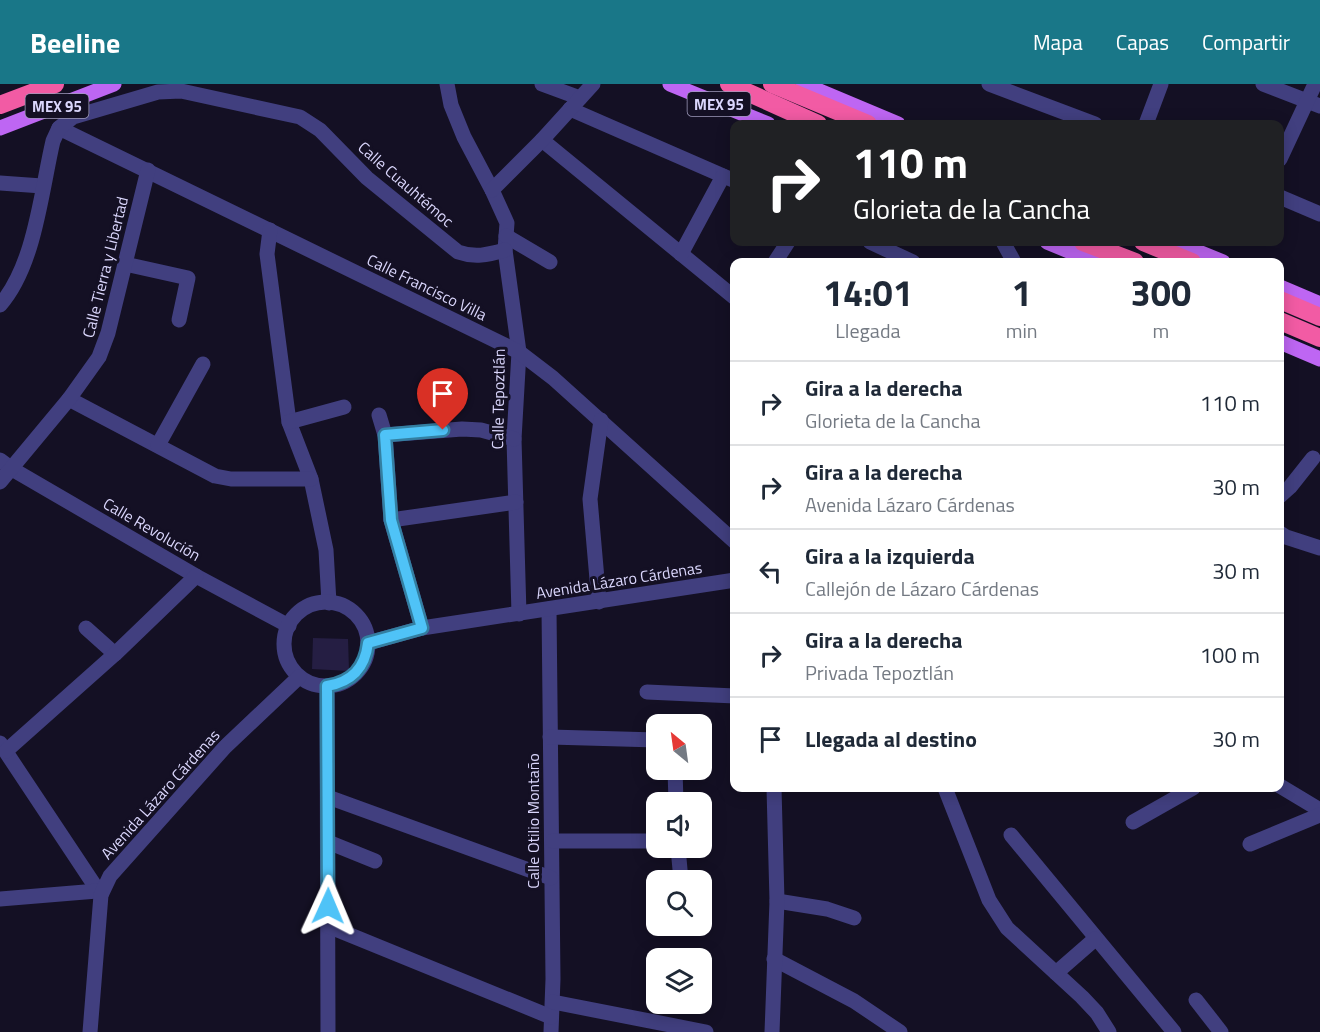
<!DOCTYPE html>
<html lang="es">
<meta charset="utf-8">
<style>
:root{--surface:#fff;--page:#f2f2f3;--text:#1f2937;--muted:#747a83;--line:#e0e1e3;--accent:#197788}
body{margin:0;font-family:"Titillium Web",sans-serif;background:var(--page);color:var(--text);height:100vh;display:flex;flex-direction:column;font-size:22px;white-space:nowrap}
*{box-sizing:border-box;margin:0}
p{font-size:20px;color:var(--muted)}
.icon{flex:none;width:33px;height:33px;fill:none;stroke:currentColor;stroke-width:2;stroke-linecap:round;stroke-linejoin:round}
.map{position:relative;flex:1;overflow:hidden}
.sheet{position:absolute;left:730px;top:174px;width:554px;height:534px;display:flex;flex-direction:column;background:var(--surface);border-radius:12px;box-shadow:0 3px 15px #0003}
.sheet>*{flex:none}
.hud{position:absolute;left:730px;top:36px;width:554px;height:126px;border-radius:12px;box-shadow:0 3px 15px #0003;background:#202124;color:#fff;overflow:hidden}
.needle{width:39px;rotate:331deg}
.tools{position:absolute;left:646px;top:630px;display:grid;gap:12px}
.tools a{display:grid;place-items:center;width:66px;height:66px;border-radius:12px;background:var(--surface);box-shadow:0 3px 15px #0003;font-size:30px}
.pin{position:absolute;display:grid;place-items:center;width:51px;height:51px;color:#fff;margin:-62px -26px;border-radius:50% 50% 50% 0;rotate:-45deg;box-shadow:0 0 6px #0007}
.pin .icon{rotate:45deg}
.me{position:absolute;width:66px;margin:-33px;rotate:1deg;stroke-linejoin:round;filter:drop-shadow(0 0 4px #0008)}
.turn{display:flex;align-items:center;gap:21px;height:126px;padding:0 24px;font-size:27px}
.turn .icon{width:78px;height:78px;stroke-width:2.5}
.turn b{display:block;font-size:42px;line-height:51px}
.eta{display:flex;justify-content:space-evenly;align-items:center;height:102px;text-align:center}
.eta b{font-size:36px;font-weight:700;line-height:42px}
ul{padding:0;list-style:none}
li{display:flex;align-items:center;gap:18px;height:84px;padding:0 24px;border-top:2px solid var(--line)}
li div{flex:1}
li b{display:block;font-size:22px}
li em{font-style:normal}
header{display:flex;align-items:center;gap:36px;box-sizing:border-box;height:84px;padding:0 30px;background:var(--accent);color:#fff}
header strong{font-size:28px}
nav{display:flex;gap:33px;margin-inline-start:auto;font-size:21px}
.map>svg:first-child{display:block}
.building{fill:#251e43}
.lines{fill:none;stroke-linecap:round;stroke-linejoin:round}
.minor{stroke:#413f7f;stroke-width:15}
.major{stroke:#be66f3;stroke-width:15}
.highway{stroke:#f25ba4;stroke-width:18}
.route-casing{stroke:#337fa1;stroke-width:15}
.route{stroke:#4fc3f7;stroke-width:10}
.labels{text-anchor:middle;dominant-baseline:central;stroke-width:6;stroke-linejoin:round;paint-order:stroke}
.shield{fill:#141024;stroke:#9f9bbb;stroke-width:1.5}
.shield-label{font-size:15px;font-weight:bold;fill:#dad6fc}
.street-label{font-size:16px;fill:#dad6fc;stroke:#141024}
</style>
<header>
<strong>Beeline</strong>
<nav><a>Mapa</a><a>Capas</a><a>Compartir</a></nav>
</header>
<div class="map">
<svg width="1320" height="948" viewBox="0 0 1320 948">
<rect width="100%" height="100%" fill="#141024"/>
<!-- building -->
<path class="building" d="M 313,554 L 348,555 L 349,587 L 312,585 Z"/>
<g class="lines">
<!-- minor -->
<g class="minor">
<path d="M 447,0 L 451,21 L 464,53 L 492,106 L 507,139 L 505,166 L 519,268 L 514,355 L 519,530"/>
<path d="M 542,0 L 580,14"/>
<path d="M 989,0 L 1095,40"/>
<path d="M 1263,0 L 1320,22"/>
<path d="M 570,25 L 735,97"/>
<path d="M 1146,40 L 1161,0"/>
<path d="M 59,44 L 519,268 L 553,294 L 735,458"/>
<path d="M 542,56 L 735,214"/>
<path d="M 1280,75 L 1315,0"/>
<path d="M 0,99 L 42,102"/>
<path d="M 492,106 L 542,56 L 593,0"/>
<path d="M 1280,113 L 1320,130"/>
<path d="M 270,146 L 267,170 L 289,338 L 311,395 L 326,466 L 329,519"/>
<path d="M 506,152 L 550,178"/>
<path d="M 870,158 L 913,178"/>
<path d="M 1003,158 L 1014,178"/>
<path d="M 681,170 L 723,92"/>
<path d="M 775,178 L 788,158"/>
<path d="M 125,180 L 188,194 L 179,236"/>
<path d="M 0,221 C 35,181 41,108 53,57 L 59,44 L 73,33 L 158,8 L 181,7 L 300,33 L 320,46 L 367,94 L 458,168 C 475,174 487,171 505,166"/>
<path d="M 69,315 L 215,392 L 231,395 L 311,395"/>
<path d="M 379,331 L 385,351 L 391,436 L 422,544"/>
<path d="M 289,338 L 344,323"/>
<path d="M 385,351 L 462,345 L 481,346 L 514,355"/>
<path d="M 158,361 L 203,280"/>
<path d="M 0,376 L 12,385 L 196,492 L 289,542"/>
<path d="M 0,398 L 69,315 L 99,273 L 108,249 L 148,86"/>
<path d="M 1280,412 L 1290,403 L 1313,374"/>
<path d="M 391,436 L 516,418"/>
<path d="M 1280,449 L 1286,453 L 1320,464"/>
<path d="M 599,518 L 590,415 L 601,336"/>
<circle cx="326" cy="560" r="42"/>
<path d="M 549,525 L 553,895 L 551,948"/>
<path d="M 86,544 L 115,570"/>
<path d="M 368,559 L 422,544 L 735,496"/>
<path d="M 327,602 L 328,948"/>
<path d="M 647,608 L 735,612"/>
<path d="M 550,653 L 657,656"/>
<path d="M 0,659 L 101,811"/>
<path d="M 6,667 L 115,570 L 196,492"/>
<path d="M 675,686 L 676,718"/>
<path d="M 1280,702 L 1320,726"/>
<path d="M 945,704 L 989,816 L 1007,844 L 1082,913 L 1097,929 L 1109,948"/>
<path d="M 328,713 L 551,794"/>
<path d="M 1133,738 L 1193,704"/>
<path d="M 1011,751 L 1174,948"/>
<path d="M 553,757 L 657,757"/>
<path d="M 328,758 L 375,777"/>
<path d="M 1250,760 L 1320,731"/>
<path d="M 678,764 L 681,796"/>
<path d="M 0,815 L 97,807"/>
<path d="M 777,817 L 827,825 L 854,834"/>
<path d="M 328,842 L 551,933"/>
<path d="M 774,875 L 854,917 L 900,948"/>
<path d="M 1056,889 L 1095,855"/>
<path d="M 1196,916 L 1221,948"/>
<path d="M 553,918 L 706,948"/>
<path d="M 90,948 L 101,811 L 110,792 L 225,663 L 299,593"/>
<path d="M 772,948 L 777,817 L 774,704"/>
</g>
<!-- major -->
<g class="major">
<path d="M 670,0 L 768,40"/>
<path d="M 803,0 L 898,40"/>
<path d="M 0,44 L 114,0"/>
<path d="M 1047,158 L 1095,178"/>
<path d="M 1174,158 L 1223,178"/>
<path d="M 1280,203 L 1320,220"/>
<path d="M 1280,258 L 1320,275"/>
</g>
<!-- highway -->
<g class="highway">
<path d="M 729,0 L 818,40"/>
<path d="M 772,0 L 868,40"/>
<path d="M 0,21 L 55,0"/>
<path d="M 1083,158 L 1135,178"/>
<path d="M 1143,158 L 1192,178"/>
<path d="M 1280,216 L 1320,233"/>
<path d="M 1280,237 L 1320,254"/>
</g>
</g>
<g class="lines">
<!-- route casing -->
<g class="route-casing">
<path id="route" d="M 328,822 L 327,602 C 352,598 365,584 368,559 L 422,544 L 391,436 L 385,351 L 443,346"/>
</g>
<!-- route -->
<use href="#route" class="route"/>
</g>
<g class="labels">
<!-- shield labels -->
<g class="shield">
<rect x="687.5" y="8" width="63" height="24" rx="4.5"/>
<rect x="25.5" y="10" width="63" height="24" rx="4.5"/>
</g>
<g class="shield-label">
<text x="719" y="20">MEX 95</text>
<text x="57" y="22">MEX 95</text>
</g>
<!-- street labels -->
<g class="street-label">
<text transform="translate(406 100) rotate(41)">Calle Cuauhtémoc</text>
<text transform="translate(105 183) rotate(-76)">Calle Tierra y Libertad</text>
<text transform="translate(427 203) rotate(26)">Calle Francisco Villa</text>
<text transform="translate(498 315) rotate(-89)">Calle Tepoztlán</text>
<text transform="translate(152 445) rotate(30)">Calle Revolución</text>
<text transform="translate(619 496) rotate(-9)">Avenida Lázaro Cárdenas</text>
<text transform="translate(160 710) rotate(-48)">Avenida Lázaro Cárdenas</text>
<text transform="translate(533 737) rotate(-90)">Calle Otilio Montaño</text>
</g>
</g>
</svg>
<div class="tools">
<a><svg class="needle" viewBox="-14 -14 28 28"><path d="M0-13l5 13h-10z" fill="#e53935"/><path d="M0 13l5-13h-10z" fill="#747a83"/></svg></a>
<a><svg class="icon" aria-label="sound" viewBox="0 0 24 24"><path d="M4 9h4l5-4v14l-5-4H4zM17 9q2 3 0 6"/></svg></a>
<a><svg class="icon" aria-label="search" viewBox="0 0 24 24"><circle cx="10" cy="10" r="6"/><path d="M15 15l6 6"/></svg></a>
<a><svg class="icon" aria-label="layers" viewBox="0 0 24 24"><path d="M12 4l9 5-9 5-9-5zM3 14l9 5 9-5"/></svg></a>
</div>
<div class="pin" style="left:443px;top:346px;background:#d93025"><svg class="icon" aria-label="arrive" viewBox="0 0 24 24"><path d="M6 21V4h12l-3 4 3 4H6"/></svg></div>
<svg class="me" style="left:328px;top:822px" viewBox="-20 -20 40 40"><path d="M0-17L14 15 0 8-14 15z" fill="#4fc3f7" stroke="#fff" stroke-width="4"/></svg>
<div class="hud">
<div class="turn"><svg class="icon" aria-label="right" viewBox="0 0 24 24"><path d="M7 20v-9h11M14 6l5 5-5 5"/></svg><div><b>110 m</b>Glorieta de la Cancha</div></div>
</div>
<section class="sheet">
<div class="eta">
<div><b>14:01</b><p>Llegada</p></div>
<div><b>1</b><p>min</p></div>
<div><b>300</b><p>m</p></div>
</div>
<ul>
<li><svg class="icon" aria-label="right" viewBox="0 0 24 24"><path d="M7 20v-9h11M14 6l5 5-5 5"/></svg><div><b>Gira a la derecha</b><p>Glorieta de la Cancha</p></div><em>110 m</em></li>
<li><svg class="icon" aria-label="right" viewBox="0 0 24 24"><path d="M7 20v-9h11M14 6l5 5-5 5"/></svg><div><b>Gira a la derecha</b><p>Avenida Lázaro Cárdenas</p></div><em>30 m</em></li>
<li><svg class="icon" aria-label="left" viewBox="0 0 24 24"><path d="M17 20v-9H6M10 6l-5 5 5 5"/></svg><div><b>Gira a la izquierda</b><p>Callejón de Lázaro Cárdenas</p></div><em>30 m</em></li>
<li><svg class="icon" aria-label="right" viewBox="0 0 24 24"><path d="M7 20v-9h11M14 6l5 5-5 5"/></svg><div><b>Gira a la derecha</b><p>Privada Tepoztlán</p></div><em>100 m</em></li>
<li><svg class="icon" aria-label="arrive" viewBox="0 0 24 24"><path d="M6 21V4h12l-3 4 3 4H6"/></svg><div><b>Llegada al destino</b></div><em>30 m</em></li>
</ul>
</section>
</div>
